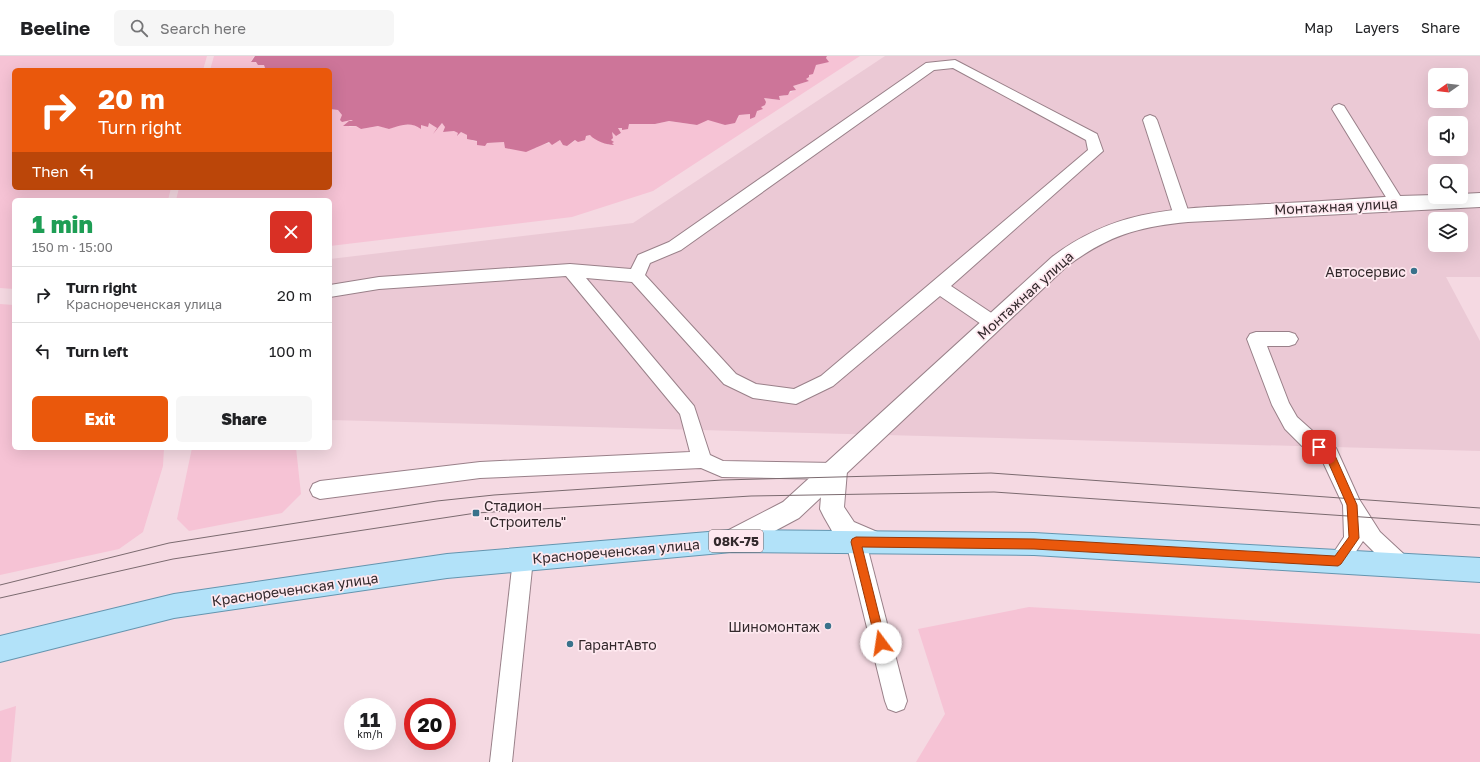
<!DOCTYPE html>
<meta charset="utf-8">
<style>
:root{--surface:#fff;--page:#f6f6f6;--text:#202124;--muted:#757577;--line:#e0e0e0;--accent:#ea580c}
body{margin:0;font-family:"Golos Text",sans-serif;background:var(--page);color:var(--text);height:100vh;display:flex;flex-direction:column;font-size:15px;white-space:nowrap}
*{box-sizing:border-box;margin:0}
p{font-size:13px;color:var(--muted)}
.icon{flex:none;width:22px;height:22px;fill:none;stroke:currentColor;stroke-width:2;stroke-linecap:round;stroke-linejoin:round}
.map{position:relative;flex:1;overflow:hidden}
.side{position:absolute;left:12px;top:142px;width:320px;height:252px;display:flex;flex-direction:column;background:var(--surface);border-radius:6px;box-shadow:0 4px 16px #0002}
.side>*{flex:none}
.hud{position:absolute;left:12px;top:12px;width:320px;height:122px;border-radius:6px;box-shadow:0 4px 16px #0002;background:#ea580c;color:#fff;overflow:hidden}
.needle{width:26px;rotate:256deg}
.controls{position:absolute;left:1428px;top:12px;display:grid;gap:8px}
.controls a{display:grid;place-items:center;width:40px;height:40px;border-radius:6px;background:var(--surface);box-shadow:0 4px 16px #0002;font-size:20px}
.speed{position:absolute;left:344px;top:642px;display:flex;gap:8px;font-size:20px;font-weight:700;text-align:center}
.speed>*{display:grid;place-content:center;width:52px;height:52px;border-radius:50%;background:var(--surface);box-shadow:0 4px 16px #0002;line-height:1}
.speed small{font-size:10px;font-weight:400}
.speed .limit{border:6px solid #d22;background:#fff;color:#111}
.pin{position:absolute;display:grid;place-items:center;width:34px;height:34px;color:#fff;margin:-17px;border-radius:8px;box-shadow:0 2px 6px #0006}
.me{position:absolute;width:44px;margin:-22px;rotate:346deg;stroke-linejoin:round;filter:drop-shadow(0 0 3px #0008)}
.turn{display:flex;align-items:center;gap:14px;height:84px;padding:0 20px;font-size:18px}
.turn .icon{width:52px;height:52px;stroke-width:2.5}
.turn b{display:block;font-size:28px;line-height:34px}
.then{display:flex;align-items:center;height:38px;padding:0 20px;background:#0003;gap:8px;font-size:15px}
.round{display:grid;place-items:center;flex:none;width:42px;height:42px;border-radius:6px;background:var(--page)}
.head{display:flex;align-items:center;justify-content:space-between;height:68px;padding:0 20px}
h1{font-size:24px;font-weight:800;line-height:30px;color:#1e9e55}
.cta{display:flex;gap:8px;margin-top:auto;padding:8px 20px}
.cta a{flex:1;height:46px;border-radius:6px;background:var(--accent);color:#fff;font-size:16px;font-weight:800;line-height:46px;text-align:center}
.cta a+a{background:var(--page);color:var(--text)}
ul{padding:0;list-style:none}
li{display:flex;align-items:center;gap:12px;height:56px;padding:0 20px;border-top:1px solid var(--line)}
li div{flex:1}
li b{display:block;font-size:15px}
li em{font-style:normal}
header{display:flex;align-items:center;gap:24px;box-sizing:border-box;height:56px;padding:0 20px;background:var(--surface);border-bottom:1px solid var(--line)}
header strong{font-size:19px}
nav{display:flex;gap:22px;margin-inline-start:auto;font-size:14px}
.search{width:280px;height:36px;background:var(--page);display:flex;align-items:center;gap:10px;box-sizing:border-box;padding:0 14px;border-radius:6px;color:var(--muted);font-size:15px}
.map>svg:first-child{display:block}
.built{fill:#ebc9d5;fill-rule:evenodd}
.green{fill:#f6c3d5}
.water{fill:#cd7599}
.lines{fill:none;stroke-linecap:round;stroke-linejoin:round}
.service-casing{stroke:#998089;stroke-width:2}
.minor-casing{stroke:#998089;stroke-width:2}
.tertiary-casing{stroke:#998089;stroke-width:2}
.primary-casing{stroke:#6495af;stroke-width:2}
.service{fill:#fff;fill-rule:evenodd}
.minor{fill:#fff;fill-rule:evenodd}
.tertiary{fill:#fff;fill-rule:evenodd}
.primary{fill:#b2e2f9;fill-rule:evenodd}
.tram{stroke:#7b6a6f;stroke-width:1}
.route{fill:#ea580c;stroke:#983908}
.poi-dot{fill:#39728b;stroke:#fee8ef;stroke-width:1.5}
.labels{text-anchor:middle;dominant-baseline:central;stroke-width:3.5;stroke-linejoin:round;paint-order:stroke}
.shield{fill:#fee8ef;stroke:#706266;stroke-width:1}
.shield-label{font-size:13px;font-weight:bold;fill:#33292c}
.street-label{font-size:14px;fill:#33292c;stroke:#fee8ef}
.poi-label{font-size:14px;fill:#33292c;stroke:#fee8ef;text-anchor:end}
</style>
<header>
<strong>Beeline</strong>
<div class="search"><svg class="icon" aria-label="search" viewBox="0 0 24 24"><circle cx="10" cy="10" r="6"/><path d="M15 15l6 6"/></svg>Search here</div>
<nav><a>Map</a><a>Layers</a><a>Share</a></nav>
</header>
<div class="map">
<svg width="1480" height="706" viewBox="0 0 1480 706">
<rect width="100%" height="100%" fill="#f5d9e2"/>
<!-- built -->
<path class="built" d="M 885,0 L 1480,0 L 1480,221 L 1446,221 L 1480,285 L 1480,395 L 330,364 L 330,203 L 633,167 ZM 1435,19 L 1461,19 L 1461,45 L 1435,45 ZM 1435,67 L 1461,67 L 1461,93 L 1435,93 ZM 1435,115 L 1461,115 L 1461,141 L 1435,141 ZM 1435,163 L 1461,163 L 1461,189 L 1435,189 Z"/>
<!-- green -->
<g class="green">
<path d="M 0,0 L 207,0 L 203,14 L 14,14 L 14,132 L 171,132 L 168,144 L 14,144 L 14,233 L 0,232 Z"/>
<path d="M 214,0 L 254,0 L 251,5 L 264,9 L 265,12 L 275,12 L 278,14 L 210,14 Z"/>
<path d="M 827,0 L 860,0 L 653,135 L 572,161 L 330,190 L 330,144 L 176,144 L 179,132 L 330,132 L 330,53 L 338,54 L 342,59 L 353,65 L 349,71 L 356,70 L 361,73 L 379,70 L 389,73 C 400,69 410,66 421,72 L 420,69 L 429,67 L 437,72 L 434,76 L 442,67 L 445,71 L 443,76 L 454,75 L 458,77 L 458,80 L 461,76 L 467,79 L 473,85 L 486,87 L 504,86 L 536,92 C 545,85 554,89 560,84 L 567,90 L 576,84 L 590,79 L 609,89 L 611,87 L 612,76 L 616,79 L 621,78 L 618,72 L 628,72 L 629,68 L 655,68 L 669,65 L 697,69 L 708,63 L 725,69 L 738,63 L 739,59 L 750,58 L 750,63 L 761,51 L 764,42 L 780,44 L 779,40 L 784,40 L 795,34 L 793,30 L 809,25 L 806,23 L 816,9 L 828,5 L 826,2 Z"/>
<path d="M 0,248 L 14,249 L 14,392 L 164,392 L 163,410 L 143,476 L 119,493 L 0,519 Z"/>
<path d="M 192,392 L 296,392 L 301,438 L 282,457 L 189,475 L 177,463 Z"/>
<path d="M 1029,551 L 1480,578 L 1480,706 L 916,706 L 945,658 L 918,573 Z"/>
<path d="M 16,650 L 11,706 L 0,706 L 0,655 Z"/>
</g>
<!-- water -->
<path class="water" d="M 255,0 L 827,0 L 826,2 L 829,6 L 816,9 L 813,18 L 809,19 L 809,21 L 806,23 L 809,25 L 793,30 L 796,34 L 790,35 L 788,39 L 779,40 L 780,44 L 764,42 L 766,46 L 765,49 L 761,51 L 763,53 L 757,55 L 755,61 L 750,63 L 750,58 L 739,59 L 735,67 L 725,69 L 708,64 L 697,69 L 669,65 L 655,68 L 629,68 L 628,73 L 622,74 L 622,72 L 618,72 L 621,77 L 616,80 L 612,76 L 613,82 L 611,84 L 614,86 L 612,87 L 614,89 C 607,89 595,85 590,79 L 586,80 L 585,84 L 578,86 L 575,84 L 567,90 L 563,89 L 560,84 L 552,89 L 549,86 L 526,96 L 505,92 L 504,86 L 487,87 L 485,90 L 477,89 L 477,85 L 467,83 L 467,79 L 461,76 L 457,80 L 458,77 L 454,75 L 443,76 L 445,71 L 442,67 L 433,78 L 437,72 L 429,67 L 428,71 L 421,69 L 421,73 C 411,65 400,69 389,73 L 378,70 L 361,73 L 356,70 L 343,70 L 349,65 L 353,65 L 351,64 L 342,66 L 340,64 L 342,59 L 338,54 L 330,53 L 330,14 L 265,12 L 264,9 L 258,9 L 256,6 L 251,6 Z"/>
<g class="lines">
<!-- service casing -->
<g class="service-casing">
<g id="service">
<path d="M 955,4 L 1097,78 L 1103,95 L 951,230 L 999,262 L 1001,267 L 999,272 L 993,274 L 987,272 L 940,240 L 833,330 L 796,348 L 753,342 L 724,328 L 632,226 L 586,222 L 694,350 L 710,399 L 723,405 L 835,407 L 842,409 L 844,415 L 842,421 L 835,423 L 722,421 L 701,412 L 480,422 L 320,443 L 313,440 L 310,434 L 313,428 L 320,425 L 480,406 L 690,396 L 680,358 L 566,220 L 379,233 L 330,241 L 330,229 L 379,221 L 570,208 L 631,213 L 638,199 L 669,186 L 926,7 ZM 953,12 L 1086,84 L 1088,94 L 821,320 L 794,333 L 756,328 L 736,318 L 645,219 L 650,207 L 681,194 L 934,14 Z"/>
<path d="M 1339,48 L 1344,50 L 1402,143 L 1405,147 L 1402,151 L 1397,152 L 1392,151 L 1332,53 L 1334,50 Z"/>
<path d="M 1150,59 L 1155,61 L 1157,64 L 1190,160 L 1187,164 L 1182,166 L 1177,164 L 1174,160 L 1143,64 L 1145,61 Z"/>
<path d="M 1256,276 L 1289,276 L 1295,278 L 1298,283 L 1295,288 L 1289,290 L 1267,290 L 1289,347 L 1297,361 L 1316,378 L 1336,392 L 1359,443 L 1380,476 L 1408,502 L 1411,509 L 1408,516 L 1401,519 L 1394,516 L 1363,485 L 1345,512 L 1338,515 L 1331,512 L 1328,505 L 1344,481 L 1343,449 L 1322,404 L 1302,390 L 1285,373 L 1272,349 L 1247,283 L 1250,278 Z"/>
<path d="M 856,477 L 863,479 L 866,486 L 907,645 L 904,653 L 896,656 L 888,653 L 885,645 L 846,486 L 849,479 Z"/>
<path d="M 523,494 L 530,496 L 533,503 L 512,706 L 490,706 L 513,503 L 516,496 Z"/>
</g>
</g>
<!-- minor casing -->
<g class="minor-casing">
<path id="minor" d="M 835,405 L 843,408 L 847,415 L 844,451 L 854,466 L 882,478 L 885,486 L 882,494 L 873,497 L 836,482 L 824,461 L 820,453 L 823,415 L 827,408 Z"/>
</g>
<!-- tertiary casing -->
<g class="tertiary-casing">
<path id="tertiary" d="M 1480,137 L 1480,151 L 1188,166 C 1137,171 1107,180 1066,211 L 799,462 L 741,493 L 732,496 L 723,493 L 720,485 L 723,477 L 783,446 L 1052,201 C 1121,149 1184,153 1266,148 C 1310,146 1355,143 1399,140 L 1435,139 L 1435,141 L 1461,141 L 1461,138 Z"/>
</g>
<!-- primary casing -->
<g class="primary-casing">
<path id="primary" d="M 732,474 L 1034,477 L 1480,502 L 1480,526 L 1034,499 L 732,496 L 447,522 L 174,562 L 0,606 L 0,580 L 174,538 L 447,498 Z"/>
</g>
<!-- service -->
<use href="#service" class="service"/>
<!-- minor -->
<use href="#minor" class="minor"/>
<!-- tertiary -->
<use href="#tertiary" class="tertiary"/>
<!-- primary -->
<use href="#primary" class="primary"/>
<!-- tram -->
<g class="tram">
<path d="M 0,529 L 169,487 L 437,445 L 494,439 L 722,424 L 991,417 L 1480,452"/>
<path d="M 0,542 L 173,503 L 476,457 L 751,440 L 994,436 L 1480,469"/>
</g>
</g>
<!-- route -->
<path class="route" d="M 1319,387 L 1333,395 L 1357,449 L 1359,482 L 1341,508 L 1338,510 L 1034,493 L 862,491 L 886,587 L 885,591 L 881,592 L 877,591 L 851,486 L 852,483 L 856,481 L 1034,483 L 1335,500 L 1349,481 L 1347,449 L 1326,401 L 1314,391 Z"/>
<!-- markers -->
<g class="poi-dot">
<circle cx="1414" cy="215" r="4"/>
<rect x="472" y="453" width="8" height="8" rx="2"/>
<circle cx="828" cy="570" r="4"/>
<circle cx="570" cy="588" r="4"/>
</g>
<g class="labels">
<!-- shield labels -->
<rect class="shield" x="709" y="474" width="54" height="22" rx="3"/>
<g class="shield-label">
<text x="736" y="485">08К-75</text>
</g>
<!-- street labels -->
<g class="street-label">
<text transform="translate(1336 150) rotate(-3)">Монтажная улица</text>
<text transform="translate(1025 239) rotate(-42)">Монтажная улица</text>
<text transform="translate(616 495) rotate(-5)">Краснореченская улица</text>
<text transform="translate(295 533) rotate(-8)">Краснореченская улица</text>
</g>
<!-- poi labels -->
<g class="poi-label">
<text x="1406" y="215">Автосервис</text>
<text x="484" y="449" text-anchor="start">Стадион<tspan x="484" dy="16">"Строитель"</tspan></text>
<text x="820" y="570">Шиномонтаж</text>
<text x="578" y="588" text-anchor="start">ГарантАвто</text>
</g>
</g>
</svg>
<div class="controls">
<a><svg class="needle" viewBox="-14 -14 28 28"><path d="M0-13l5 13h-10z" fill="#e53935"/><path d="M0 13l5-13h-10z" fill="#757577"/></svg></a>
<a><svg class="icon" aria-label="sound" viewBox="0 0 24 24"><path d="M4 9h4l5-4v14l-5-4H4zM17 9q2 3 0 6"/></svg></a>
<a><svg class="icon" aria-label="search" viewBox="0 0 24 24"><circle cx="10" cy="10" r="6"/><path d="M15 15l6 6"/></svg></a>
<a><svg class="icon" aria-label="layers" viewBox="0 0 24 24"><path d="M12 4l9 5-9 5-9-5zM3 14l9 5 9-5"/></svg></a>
</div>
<div class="speed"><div>11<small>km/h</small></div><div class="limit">20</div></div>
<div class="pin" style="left:1319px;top:391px;background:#d93025"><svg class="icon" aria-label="arrive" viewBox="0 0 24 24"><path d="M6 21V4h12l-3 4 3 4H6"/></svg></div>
<svg class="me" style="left:881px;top:587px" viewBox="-20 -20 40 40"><circle r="19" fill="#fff"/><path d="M0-13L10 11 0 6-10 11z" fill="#ea580c"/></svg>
<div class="hud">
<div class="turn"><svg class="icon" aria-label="right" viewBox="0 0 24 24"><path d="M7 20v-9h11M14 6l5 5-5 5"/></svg><div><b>20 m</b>Turn right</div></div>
<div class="then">Then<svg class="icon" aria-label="left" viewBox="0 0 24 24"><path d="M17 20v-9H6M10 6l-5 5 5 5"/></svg></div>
</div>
<section class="side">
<div class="head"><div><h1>1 min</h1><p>150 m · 15:00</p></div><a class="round" style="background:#d93025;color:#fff"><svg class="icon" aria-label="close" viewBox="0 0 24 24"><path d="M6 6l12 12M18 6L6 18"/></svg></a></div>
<ul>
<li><svg class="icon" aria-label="right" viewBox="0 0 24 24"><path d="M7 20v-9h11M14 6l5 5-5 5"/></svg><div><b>Turn right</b><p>Краснореченская улица</p></div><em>20 m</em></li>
<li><svg class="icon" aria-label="left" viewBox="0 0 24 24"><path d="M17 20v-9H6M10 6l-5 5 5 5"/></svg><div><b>Turn left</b></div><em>100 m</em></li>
</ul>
<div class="cta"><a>Exit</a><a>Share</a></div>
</section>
</div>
